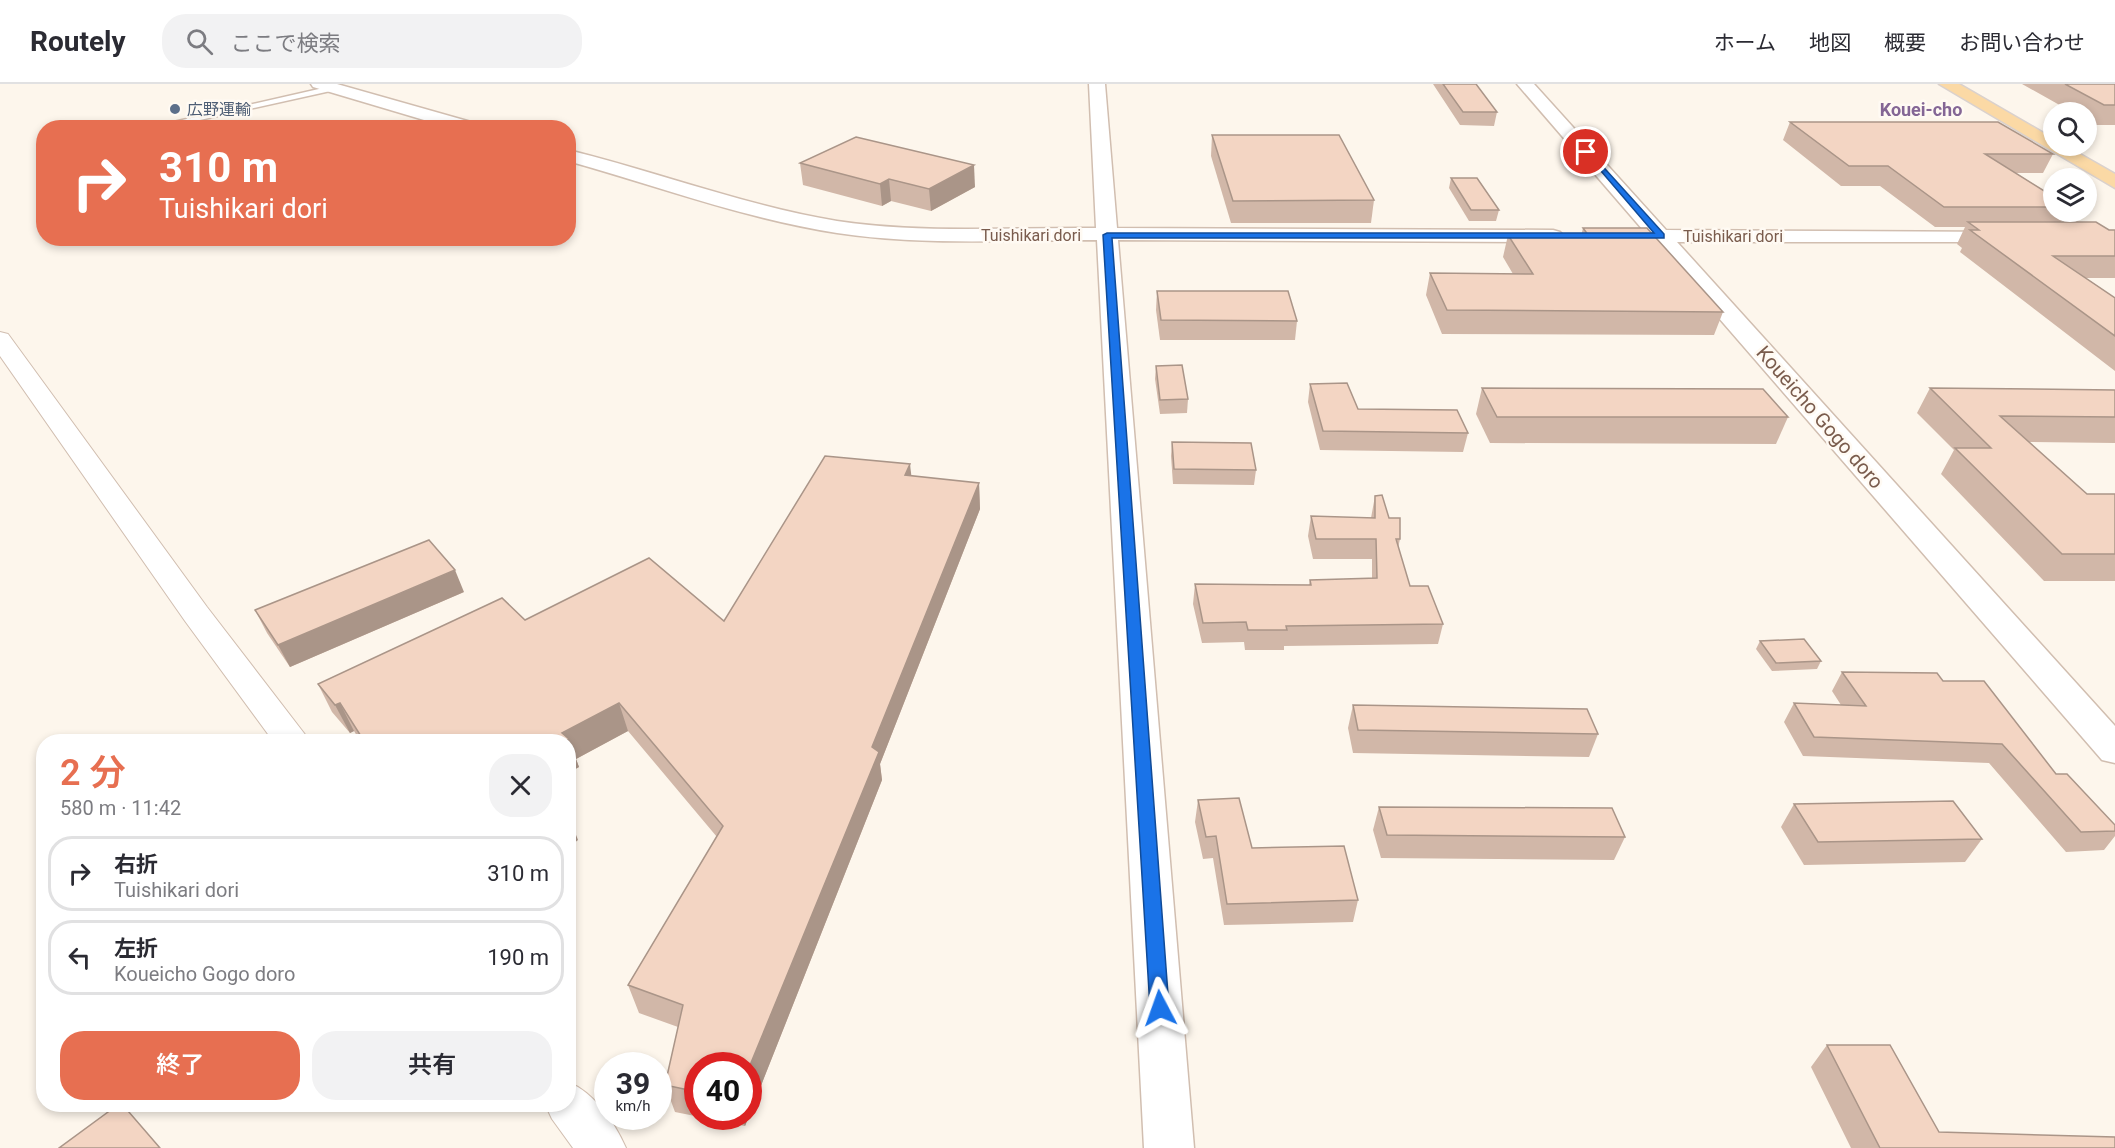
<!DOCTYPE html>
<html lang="ja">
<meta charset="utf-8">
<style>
:root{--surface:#fff;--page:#f2f2f3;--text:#2b2b33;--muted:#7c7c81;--line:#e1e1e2;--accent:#e76f51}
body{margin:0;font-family:Roboto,"Noto Sans JP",sans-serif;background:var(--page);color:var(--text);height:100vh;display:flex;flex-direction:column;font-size:22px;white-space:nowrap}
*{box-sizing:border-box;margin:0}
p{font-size:20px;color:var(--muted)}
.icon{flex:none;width:33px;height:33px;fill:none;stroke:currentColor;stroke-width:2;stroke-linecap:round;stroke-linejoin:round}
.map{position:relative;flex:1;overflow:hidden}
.drawer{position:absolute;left:36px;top:650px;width:540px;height:378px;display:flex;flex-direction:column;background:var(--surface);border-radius:24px;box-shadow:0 3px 9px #0003}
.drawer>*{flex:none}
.hud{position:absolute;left:36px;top:36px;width:540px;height:126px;border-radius:24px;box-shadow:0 3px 9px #0003;background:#e76f51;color:#fff;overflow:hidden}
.controls{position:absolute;left:2043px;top:18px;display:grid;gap:12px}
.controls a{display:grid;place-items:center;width:54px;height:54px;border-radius:50%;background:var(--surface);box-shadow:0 3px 9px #0003;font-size:30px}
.speed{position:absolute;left:594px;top:968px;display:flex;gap:12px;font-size:30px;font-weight:700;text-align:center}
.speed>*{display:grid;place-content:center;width:78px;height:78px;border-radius:50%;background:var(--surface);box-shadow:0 3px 9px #0003;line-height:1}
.speed small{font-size:15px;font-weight:400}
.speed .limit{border:9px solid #d22;background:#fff;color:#111}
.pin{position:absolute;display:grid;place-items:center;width:51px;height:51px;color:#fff;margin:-26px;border:3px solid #fff;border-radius:50%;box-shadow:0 2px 6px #0007}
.me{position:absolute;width:66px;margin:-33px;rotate:356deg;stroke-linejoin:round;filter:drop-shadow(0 0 4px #0008)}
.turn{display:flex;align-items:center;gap:21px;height:126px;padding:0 24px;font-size:27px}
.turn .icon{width:78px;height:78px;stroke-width:2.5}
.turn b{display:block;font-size:42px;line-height:51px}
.round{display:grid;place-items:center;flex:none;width:63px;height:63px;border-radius:24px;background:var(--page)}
.overview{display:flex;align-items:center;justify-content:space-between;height:102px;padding:0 24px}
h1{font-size:36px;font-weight:600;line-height:45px;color:var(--accent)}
.action{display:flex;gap:12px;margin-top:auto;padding:12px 24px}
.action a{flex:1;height:69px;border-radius:24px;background:var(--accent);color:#fff;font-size:24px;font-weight:600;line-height:69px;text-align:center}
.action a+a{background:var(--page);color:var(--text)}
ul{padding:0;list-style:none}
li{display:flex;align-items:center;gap:18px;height:75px;margin:0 12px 9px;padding:0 12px;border:3px solid var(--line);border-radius:24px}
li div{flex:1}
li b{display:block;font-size:22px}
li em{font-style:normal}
header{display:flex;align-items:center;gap:36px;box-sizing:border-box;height:84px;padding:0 30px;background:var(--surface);border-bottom:2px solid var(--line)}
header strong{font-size:28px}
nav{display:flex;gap:33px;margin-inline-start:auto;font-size:21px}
.search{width:420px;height:54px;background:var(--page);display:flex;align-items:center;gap:15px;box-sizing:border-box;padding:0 21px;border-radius:24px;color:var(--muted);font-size:22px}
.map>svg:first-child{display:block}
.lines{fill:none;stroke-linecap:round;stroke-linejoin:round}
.service-casing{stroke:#d1beb0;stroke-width:3}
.minor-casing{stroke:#d1beb0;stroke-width:2}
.tertiary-casing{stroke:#d1beb0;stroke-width:3}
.primary-casing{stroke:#dad1cd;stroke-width:3}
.service{fill:#fff;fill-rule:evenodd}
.minor{fill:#fff;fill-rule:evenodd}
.tertiary{fill:#fff;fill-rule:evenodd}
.primary{fill:#fbd9a5;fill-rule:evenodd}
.wall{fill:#d1b7a8;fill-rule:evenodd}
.shaded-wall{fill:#aa9588}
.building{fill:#f3d5c3;stroke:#aa9588;stroke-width:1.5}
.route{fill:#1a73e8;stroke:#114b97;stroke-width:1.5}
.service-dot{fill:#5c6f8a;stroke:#fffaf3;stroke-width:2}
.labels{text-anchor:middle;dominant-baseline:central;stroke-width:5;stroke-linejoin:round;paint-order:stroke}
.far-service-label{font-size:16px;fill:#4e5e75;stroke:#fffaf3;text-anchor:start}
.far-street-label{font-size:16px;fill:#7a5c4d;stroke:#fffaf3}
.far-quarter-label{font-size:18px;font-weight:bold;fill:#846695;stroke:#fffaf3}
.street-label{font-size:20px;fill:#7a5c4d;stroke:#fffaf3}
</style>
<header>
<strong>Routely</strong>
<div class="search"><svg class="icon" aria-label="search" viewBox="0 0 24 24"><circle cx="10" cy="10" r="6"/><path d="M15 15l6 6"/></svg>ここで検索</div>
<nav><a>ホーム</a><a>地図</a><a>概要</a><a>お問い合わせ</a></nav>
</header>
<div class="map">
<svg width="2115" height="1064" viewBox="0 0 2115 1064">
<rect width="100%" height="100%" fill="#fdf6ec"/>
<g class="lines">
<!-- service casing -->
<g class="service-casing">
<path id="service" d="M 332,2 L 335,6 L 164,44 L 147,44 Z"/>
</g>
<!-- minor casing -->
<g class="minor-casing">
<g id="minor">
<path d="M 0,248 L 8,250 L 207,523 L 310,657 L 273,657 L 185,537 L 0,272 Z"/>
<path d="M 568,998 C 595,1009 615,1039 626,1064 L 573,1064 L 552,1035 L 545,1020 L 568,1020 Z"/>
</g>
</g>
<!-- tertiary casing -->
<g class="tertiary-casing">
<g id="tertiary">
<path d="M 311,0 L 337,0 L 478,40 L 480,44 L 451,44 L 313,3 Z"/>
<path d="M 1089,0 L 1105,0 L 1117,144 L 1553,146 L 1560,148 L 1564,152 L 1560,156 L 1553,158 L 1118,156 L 1194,1064 L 1144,1064 L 1097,156 C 1011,156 922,162 837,149 C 746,135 657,102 568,77 L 568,66 C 658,88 746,122 837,137 C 922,150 1011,143 1096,144 Z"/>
<path d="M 1517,0 L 1534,0 L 1666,146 L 2013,148 L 2017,152 L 2013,156 L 2006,158 L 1677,158 L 2115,642 L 2115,679 L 2102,676 L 1653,158 L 1603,156 L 1599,152 L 1603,148 L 1643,146 Z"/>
</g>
</g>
<!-- primary casing -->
<g class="primary-casing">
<path id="primary" d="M 1939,0 L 1959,0 L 2054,55 L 2054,62 L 2066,62 L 2115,90 L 2115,104 Z"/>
</g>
<!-- service -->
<use href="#service" class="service"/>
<!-- minor -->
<use href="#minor" class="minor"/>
<!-- tertiary -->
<use href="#tertiary" class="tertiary"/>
<!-- primary -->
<use href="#primary" class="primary"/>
</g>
<!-- wall -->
<g class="wall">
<path d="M 1368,0 L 1476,0 L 1497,28 L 1494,42 L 1460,41 L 1433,0 Z"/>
<path d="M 2022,0 L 2115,0 L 2115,41 L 2094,41 L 2086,37 L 2086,28 L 2072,28 Z"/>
<path d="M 1790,38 L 2053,70 L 2043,89 L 2016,89 L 2054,113 L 2054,128 L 2067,128 L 2061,138 L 2109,146 L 2115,146 L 2115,194 L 2086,194 L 2115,214 L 2115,287 L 1960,168 L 1962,164 L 1957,160 L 1965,143 L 1935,143 L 1880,102 L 1841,102 L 1783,56 Z"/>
<path d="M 1212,51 L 1374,116 L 1371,139 L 1231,139 L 1211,72 Z"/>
<path d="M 800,79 L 975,103 L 931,127 L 891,117 L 882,122 L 803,101 Z"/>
<path d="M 1451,94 L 1499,126 L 1496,137 L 1469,137 L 1449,104 Z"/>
<path d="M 1583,144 L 1723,228 L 1714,251 L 1442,250 L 1426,211 L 1430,189 L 1513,190 L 1503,173 L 1508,151 L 1581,152 Z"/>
<path d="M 1157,207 L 1297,237 L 1295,256 L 1160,256 L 1156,226 Z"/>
<path d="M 1156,282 L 1188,315 L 1187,329 L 1160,330 L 1155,295 Z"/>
<path d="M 1310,300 L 1358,325 L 1468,349 L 1463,368 L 1320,366 L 1308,318 Z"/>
<path d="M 1482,304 L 1788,333 L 1776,360 L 1490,359 L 1476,330 Z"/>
<path d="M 1930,304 L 2115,306 L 2115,359 L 2029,358 L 2087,410 L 2115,410 L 2115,497 L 2044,497 L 1941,390 L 1954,366 L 1917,329 Z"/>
<path d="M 1172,358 L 1256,386 L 1254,401 L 1173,400 L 1171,372 Z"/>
<path d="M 912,392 L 979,399 L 980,425 L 880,680 L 882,696 L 745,1042 L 675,1028 L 665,1001 L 678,943 L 639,929 L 628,901 L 717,753 L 628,647 L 576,675 L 579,683 L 568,689 L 568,657 L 360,657 L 354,647 L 350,649 L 332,628 L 318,600 L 525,536 L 724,537 ZM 698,981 L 748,981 L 748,1032 L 698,1032 Z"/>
<path d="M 1375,412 L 1389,434 L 1400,455 L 1398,464 L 1410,502 L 1443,540 L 1438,560 L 1284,562 L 1284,566 L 1245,566 L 1244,558 L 1202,559 L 1193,520 L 1195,500 L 1309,501 L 1310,496 L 1372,495 L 1372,475 L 1313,475 L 1308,452 L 1311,432 L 1371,434 Z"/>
<path d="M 464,508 L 290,583 L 267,549 L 255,526 Z"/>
<path d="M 1760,557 L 1821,577 L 1817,585 L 1772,587 L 1756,565 Z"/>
<path d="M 1842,588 L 1943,597 L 2056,690 L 2115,741 L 2115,752 L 2104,766 L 2066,768 L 1989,679 L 1803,672 L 1784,638 L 1794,619 L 1841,621 L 1832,607 Z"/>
<path d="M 1353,621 L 1598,650 L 1589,673 L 1353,669 L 1348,644 Z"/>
<path d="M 1198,716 L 1252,764 L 1358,816 L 1353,838 L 1224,841 L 1213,774 L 1203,775 L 1195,738 Z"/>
<path d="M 1794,720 L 1982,755 L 1965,778 L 1804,781 L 1781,743 Z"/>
<path d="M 1379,723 L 1625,753 L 1614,776 L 1381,774 L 1373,746 Z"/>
<path d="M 1827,961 L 1939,1048 L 2115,1064 L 1851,1064 L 1811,983 Z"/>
</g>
<!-- shaded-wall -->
<g class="shaded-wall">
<path d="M 974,81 L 975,103 L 931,127 L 929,105 Z"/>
<path d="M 889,95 L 891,117 L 882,122 L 880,100 Z"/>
<path d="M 910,380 L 913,406 L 905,391 Z"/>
<path d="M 979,399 L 980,425 L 880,680 L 882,696 L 745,1042 L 742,1032 L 748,1032 L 748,986 L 872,663 Z"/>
<path d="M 455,486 L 464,508 L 290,583 L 278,561 Z"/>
<path d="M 340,619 L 354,647 L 350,649 L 335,621 Z"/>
<path d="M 619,619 L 628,647 L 576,675 L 579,683 L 568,689 L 568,657 L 565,657 L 562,649 Z"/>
<path d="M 568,730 L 578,756 L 568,764 Z"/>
</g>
<!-- building -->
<g class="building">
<path d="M 1443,0 L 1476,0 L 1497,28 L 1463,28 Z"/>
<path d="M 2065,0 L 2115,0 L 2115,21 L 2104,21 Z"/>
<path d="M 1790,38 L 1998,38 L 2053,70 L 1985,70 L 2054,113 L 2054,123 L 1944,123 L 1888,82 L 1849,82 Z"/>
<path d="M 1212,51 L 1339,51 L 1374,116 L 1233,117 Z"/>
<path d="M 856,53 L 974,81 L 929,105 L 889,95 L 880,100 L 800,79 Z"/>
<path d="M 1451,94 L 1477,94 L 1499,126 L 1471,126 Z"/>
<path d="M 1968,138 L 2096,138 L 2109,146 L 2115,146 L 2115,172 L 2053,172 L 2115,214 L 2115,252 L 1970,146 L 1979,146 Z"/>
<path d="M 1583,144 L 1647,144 L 1723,228 L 1447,226 L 1430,189 L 1533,190 L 1508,151 L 1589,152 Z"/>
<path d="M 1157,207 L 1288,207 L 1297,237 L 1161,236 Z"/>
<path d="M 1182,281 L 1188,315 L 1160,316 L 1156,282 Z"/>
<path d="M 1347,299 L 1358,325 L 1457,326 L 1468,349 L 1323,347 L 1310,300 Z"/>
<path d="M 1482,304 L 1763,305 L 1788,333 L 1497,333 Z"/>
<path d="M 1930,304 L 2115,306 L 2115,333 L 2000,332 L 2087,410 L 2115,410 L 2115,470 L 2062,470 L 1955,364 L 1991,364 Z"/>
<path d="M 1172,358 L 1251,359 L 1256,386 L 1174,385 Z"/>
<path d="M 825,372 L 910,380 L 905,391 L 979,399 L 872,663 L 879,668 L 748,986 L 748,981 L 698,981 L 698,1008 L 665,1001 L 683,921 L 628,901 L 723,742 L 619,619 L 562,649 L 569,655 L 566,657 L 364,657 L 340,619 L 335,621 L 318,600 L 502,514 L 525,536 L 649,474 L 724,537 Z"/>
<path d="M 1382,411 L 1389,434 L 1400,434 L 1400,455 L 1396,455 L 1410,502 L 1428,502 L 1443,540 L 1286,542 L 1287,546 L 1248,546 L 1246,538 L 1203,539 L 1195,500 L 1311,501 L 1310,496 L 1377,494 L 1376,455 L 1316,455 L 1311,432 L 1375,434 L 1375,412 Z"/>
<path d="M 429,456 L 455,486 L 278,561 L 255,526 Z"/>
<path d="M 1804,555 L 1821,577 L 1776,579 L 1760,557 Z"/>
<path d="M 1842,588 L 1937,589 L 1943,597 L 1984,597 L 2056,690 L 2067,690 L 2115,741 L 2115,747 L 2081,748 L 2002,660 L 1814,653 L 1794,619 L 1866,622 Z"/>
<path d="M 1353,621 L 1587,625 L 1598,650 L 1358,646 Z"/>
<path d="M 1239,714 L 1252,764 L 1344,762 L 1358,816 L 1227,820 L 1216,752 L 1206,753 L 1198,716 Z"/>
<path d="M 1953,717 L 1982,755 L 1818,758 L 1794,720 Z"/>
<path d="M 1379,723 L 1612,724 L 1625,753 L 1387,751 Z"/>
<path d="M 1827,961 L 1890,961 L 1939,1048 L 2115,1053 L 2115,1064 L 1880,1064 Z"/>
<path d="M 119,1020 L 122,1020 L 160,1064 L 59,1064 Z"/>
</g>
<!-- route -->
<path class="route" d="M 1583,66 L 1588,66 L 1664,150 L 1664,154 L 1112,154 L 1169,924 L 1166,929 L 1160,932 L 1153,929 L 1150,924 L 1103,151 L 1107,149 L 1654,149 Z"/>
<!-- markers -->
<circle class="service-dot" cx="175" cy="25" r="6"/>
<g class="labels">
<!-- far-service labels -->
<g class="far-service-label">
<text x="187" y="25">広野運輸</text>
</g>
<!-- far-street labels -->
<g class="far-street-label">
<text x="1031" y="151">Tuishikari dori</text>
<text x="1733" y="152">Tuishikari dori</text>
</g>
<!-- far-quarter labels -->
<g class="far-quarter-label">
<text x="1921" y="25">Kouei-cho</text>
</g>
<!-- street labels -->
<g class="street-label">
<text transform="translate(1820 333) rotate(49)">Koueicho Gogo doro</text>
</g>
</g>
</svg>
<div class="controls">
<a><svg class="icon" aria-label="search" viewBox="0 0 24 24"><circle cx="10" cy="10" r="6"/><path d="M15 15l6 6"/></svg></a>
<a><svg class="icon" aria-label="layers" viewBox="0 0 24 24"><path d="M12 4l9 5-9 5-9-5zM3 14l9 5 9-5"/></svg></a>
</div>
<div class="speed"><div>39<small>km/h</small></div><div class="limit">40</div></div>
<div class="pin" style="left:1586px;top:68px;background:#d93025"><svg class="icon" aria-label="arrive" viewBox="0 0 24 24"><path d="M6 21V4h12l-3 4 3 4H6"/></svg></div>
<svg class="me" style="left:1160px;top:924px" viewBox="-20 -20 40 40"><path d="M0-17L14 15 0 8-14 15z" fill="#1a73e8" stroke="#fff" stroke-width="4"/></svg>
<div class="hud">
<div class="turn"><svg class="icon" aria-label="right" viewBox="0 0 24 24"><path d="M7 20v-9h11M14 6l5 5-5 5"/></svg><div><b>310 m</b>Tuishikari dori</div></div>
</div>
<section class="drawer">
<div class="overview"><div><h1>2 分</h1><p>580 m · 11:42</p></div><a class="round"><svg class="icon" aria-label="close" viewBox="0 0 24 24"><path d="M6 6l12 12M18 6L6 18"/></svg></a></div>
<ul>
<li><svg class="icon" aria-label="right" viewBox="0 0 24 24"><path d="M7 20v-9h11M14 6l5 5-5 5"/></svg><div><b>右折</b><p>Tuishikari dori</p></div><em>310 m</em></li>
<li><svg class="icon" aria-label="left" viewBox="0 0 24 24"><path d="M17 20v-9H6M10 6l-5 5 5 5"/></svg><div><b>左折</b><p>Koueicho Gogo doro</p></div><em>190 m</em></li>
</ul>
<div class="action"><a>終了</a><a>共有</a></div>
</section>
</div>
